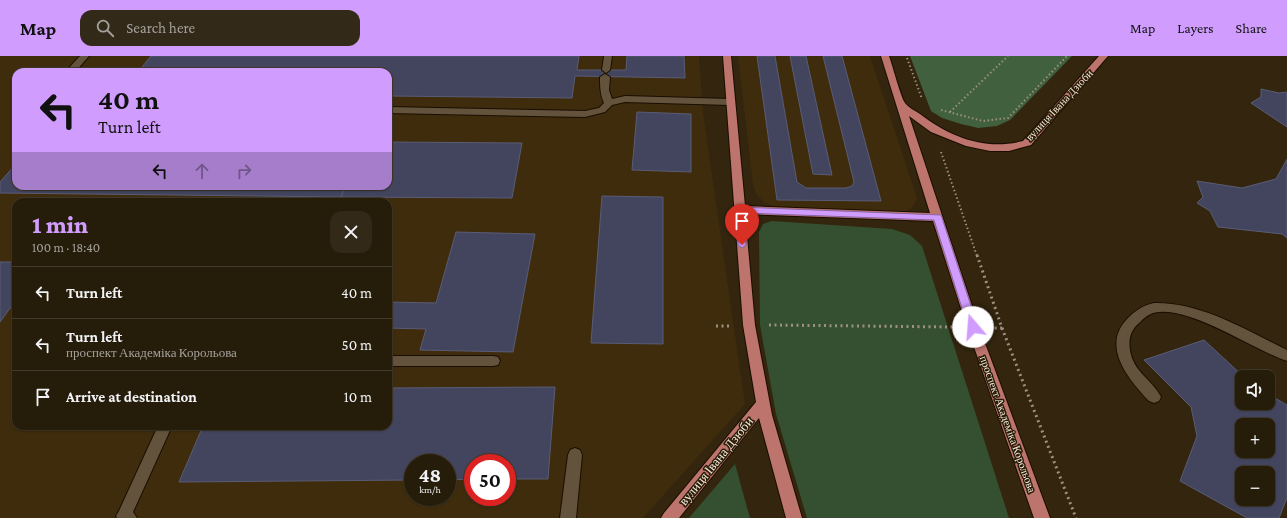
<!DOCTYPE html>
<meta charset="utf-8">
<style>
:root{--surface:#261c0a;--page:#322918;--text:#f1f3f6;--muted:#a4a19c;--line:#423a2b;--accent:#d09dfe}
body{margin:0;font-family:"Crimson Pro",serif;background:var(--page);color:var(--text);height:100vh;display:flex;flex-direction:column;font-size:15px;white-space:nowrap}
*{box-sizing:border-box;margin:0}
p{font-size:13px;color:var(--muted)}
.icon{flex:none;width:22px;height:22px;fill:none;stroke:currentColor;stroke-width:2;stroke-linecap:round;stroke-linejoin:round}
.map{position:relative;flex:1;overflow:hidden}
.details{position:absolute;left:12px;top:142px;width:380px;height:232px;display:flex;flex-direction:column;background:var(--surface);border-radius:12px;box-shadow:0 1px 3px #0004,0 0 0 1px var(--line)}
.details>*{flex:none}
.guide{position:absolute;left:12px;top:12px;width:380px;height:122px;border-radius:12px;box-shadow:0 1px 3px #0004,0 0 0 1px var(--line);background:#d09dfe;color:#111;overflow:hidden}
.tools{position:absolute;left:1235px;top:314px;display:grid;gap:8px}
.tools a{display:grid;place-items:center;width:40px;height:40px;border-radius:8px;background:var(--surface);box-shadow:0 1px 3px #0004,0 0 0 1px var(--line);font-size:20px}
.speed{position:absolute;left:404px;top:398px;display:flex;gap:8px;font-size:20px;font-weight:700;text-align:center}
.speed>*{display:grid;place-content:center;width:52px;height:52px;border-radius:50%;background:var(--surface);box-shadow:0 1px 3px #0004,0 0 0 1px var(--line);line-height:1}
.speed small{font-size:10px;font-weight:400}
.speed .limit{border:6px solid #d22;background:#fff;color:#111}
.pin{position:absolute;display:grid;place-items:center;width:34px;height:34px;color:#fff;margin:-41px -17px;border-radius:50% 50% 50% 0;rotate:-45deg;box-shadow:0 0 4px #0007}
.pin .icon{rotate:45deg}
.me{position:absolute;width:44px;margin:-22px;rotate:342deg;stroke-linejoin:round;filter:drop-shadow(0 0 3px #0008)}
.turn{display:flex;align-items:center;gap:14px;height:84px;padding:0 20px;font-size:18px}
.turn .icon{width:52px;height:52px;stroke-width:2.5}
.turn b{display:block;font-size:28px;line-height:34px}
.lanes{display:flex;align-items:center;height:38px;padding:0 20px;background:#0003;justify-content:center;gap:20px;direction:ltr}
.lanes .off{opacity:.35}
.round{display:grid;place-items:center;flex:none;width:42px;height:42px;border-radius:12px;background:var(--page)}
.overview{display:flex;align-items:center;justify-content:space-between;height:68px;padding:0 20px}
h1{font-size:24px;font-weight:800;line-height:30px;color:var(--accent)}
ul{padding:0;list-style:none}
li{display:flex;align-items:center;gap:12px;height:52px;padding:0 20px;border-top:1px solid var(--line)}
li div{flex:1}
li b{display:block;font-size:15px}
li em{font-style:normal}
header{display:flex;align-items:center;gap:24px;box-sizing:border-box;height:56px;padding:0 20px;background:var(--accent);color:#111}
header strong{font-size:19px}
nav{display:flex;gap:22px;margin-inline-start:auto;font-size:14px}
.search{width:280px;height:36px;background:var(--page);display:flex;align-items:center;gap:10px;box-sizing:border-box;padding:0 14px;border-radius:12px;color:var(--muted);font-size:15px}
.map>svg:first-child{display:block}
.built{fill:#3e2c0d;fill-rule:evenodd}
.green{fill:#355031}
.forest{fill:#41603d}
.building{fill:#43455e;stroke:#5a5c76;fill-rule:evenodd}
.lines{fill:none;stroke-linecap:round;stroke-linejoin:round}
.minor-casing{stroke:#1a0e00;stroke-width:2}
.major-casing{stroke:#1a0e00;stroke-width:2}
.path-far1{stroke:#9c917f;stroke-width:2;stroke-dasharray:1.5 2.5;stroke-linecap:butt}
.path{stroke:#9c917f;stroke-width:3;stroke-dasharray:2 3.5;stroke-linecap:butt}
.minor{fill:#63533c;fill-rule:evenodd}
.major{fill:#bc746d;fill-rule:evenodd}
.route{fill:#d09dfe;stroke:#8766a5}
.labels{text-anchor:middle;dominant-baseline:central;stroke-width:3;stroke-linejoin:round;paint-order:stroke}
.street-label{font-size:11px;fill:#f4ebdd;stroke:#291b05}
.near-street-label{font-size:13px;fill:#f4ebdd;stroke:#291b05}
</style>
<header>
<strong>Map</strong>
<div class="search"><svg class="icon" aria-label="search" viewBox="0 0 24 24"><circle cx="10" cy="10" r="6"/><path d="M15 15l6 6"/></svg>Search here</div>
<nav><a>Map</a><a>Layers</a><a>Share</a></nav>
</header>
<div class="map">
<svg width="1287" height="462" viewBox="0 0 1287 462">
<rect width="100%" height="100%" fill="#33250e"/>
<!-- built -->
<g class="built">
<path d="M 0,0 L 699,0 L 703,57 L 745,348 L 643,462 L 0,462 ZM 16,16 L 388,16 L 388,130 L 16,130 ZM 16,146 L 388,146 L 388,370 L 16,370 ZM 413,407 L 447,407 L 447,441 L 413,441 ZM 473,407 L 507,407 L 507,441 L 473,441 Z"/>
<path d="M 738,0 L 870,0 L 917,142 L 914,149 L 909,154 L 900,156 L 773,150 L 764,146 L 756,138 L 753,129 Z"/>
</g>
<!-- green -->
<g class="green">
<path d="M 772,165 L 892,173 L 910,179 L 922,190 L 1009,462 L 807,462 L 776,358 L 760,269 L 759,176 L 763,168 Z"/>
<path d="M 735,408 L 750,462 L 689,462 Z"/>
</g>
<!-- forest -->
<path class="forest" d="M 910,0 L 1072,0 L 1010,64 L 997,70 L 978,72 L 961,68 L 942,62 L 931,55 Z"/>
<!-- building -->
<g class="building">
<path d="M 151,0 L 579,0 L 577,14 L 626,14 L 627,0 L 684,0 L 685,22 L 575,20 L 572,42 L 388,40 L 388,16 L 138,16 Z"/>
<path d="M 757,0 L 775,0 L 797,126 L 806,132 L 846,132 L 852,130 L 854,126 L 823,0 L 842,0 L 881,145 L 777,144 Z"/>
<path d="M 790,0 L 806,0 L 832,119 L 813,118 Z"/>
<path d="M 1261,33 L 1279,37 L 1287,36 L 1287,71 L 1251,47 L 1261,41 Z"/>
<path d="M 637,56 L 691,58 L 691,116 L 632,114 Z"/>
<path d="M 388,86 L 522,87 L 512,142 L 341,141 L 345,130 L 388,130 Z"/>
<path d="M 1287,103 L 1287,182 L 1282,178 L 1218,171 L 1210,155 L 1197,147 L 1203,141 L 1197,125 L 1242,132 L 1276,123 Z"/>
<path d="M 16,108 L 16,130 L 345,130 L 341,141 L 0,137 L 0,126 Z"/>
<path d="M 602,140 L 663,141 L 663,288 L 591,287 Z"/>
<path d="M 456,176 L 535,178 L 513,296 L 420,294 L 426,273 L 388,272 L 388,246 L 436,247 Z"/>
<path d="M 0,206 L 16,206 L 16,244 L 0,266 Z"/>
<path d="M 1204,284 L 1244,321 L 1242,321 L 1242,347 L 1268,347 L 1268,338 L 1287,349 L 1287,442 L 1279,462 L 1247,462 L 1180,425 L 1197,380 L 1191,351 L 1144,304 ZM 1242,369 L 1268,369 L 1268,395 L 1242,395 ZM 1242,417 L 1268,417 L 1268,443 L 1242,443 Z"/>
<path d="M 555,331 L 548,423 L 507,423 L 507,407 L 473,407 L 473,423 L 447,424 L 447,407 L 413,407 L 413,424 L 179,426 L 203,370 L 388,370 L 388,332 Z"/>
</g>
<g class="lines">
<!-- minor casing -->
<g class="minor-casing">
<g id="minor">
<path d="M 80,0 L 89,0 L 75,16 L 65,16 Z"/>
<path d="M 604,0 L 612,0 L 610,14 L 606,17 L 602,14 Z"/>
<path d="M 605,18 L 610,21 L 609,34 L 612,43 L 625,40 L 730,43 L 735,46 L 730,49 L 625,46 L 612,49 L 605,56 L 585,61 L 388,57 L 388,51 L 585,55 L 599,52 L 604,47 C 600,38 600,30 600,21 Z"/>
<path d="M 1154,247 C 1201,246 1246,274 1287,294 L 1287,305 C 1253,294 1188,248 1153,257 C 1147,259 1142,264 1138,268 C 1129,276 1128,287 1131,299 C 1136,317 1153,325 1161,341 L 1159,345 L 1154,347 L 1149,345 C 1129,324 1100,290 1128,262 C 1135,255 1143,249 1154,247 Z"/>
<path d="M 388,300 L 493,300 L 498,301 L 500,305 L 498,309 L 493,310 L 388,310 Z"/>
<path d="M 158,370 L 172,370 L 133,456 L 137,462 L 117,462 L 116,460 L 119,455 Z"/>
<path d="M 575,392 L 580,394 L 582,399 L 576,462 L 560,462 L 568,399 L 570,394 Z"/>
</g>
</g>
<!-- major casing -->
<g class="major-casing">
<path id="major" d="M 723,0 L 731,0 L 745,150 L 930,157 L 881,0 L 889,0 C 893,11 900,39 905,47 C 908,51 915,55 920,58 C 950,81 985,95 1023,85 L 1099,0 L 1108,0 L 1031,89 L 1009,95 L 990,95 L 966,90 L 931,76 L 909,60 L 979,271 L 1050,462 L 1034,462 L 967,271 L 933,165 L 745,158 L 755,269 L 772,359 L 802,462 L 786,462 L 759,362 L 679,462 L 661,462 L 664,457 L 756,346 L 743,269 Z"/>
</g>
<!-- path-far1 -->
<g class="path-far1">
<path d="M 907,2 L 922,43"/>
<path d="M 941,54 L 983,65 L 1008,62 L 1067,0"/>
<path d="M 950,56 L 1008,0"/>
<path d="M 941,96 L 977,200"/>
</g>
<!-- path -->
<g class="path">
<path d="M 977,199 L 1002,272 L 993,272"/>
<path d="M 769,269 L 952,271"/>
<path d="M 716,270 L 730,270"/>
<path d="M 1002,272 L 1076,462"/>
</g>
<!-- minor -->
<use href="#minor" class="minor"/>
<!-- major -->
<use href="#major" class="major"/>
</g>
<!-- route -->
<path class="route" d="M 739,151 L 941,159 L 978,271 L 976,273 L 970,273 L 968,271 L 934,164 L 744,157 L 746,189 L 742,192 L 738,189 L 735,154 Z"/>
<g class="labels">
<!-- street labels -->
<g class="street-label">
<text transform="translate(1059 49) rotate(-47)">вулиця Івана Дзюби</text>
<text transform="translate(1008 368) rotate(70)">проспект Академіка Корольова</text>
</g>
<!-- near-street labels -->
<g class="near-street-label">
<text transform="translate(716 405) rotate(-51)">вулиця Івана Дзюби</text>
</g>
</g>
</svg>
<div class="tools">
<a><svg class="icon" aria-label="sound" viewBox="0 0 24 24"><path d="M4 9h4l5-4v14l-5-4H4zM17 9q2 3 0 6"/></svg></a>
<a>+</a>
<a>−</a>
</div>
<div class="speed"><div>48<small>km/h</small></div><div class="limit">50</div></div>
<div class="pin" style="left:742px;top:189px;background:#d93025"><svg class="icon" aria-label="arrive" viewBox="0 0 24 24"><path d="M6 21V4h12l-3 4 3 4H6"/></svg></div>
<svg class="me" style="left:973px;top:271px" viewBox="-20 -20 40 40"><circle r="19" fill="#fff"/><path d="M0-13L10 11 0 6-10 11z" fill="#d09dfe"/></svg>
<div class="guide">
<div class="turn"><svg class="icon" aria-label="left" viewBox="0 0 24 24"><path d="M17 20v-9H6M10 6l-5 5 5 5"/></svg><div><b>40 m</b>Turn left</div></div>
<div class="lanes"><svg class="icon" aria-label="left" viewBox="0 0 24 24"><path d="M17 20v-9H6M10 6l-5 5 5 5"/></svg><svg class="icon off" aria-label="ahead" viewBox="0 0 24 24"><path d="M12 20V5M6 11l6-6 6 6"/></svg><svg class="icon off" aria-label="right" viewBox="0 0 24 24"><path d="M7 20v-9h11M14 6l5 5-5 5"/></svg></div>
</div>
<section class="details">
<div class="overview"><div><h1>1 min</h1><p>100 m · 18:40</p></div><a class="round"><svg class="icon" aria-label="close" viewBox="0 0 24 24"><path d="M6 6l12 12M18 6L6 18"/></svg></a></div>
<ul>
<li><svg class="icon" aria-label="left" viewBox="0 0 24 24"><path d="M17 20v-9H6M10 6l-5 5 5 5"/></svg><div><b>Turn left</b></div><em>40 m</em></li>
<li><svg class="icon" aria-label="left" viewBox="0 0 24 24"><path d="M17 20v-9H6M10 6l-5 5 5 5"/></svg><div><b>Turn left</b><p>проспект Академіка Корольова</p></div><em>50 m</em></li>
<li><svg class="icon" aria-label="arrive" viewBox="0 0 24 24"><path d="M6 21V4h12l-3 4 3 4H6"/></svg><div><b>Arrive at destination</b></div><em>10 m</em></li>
</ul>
</section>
</div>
